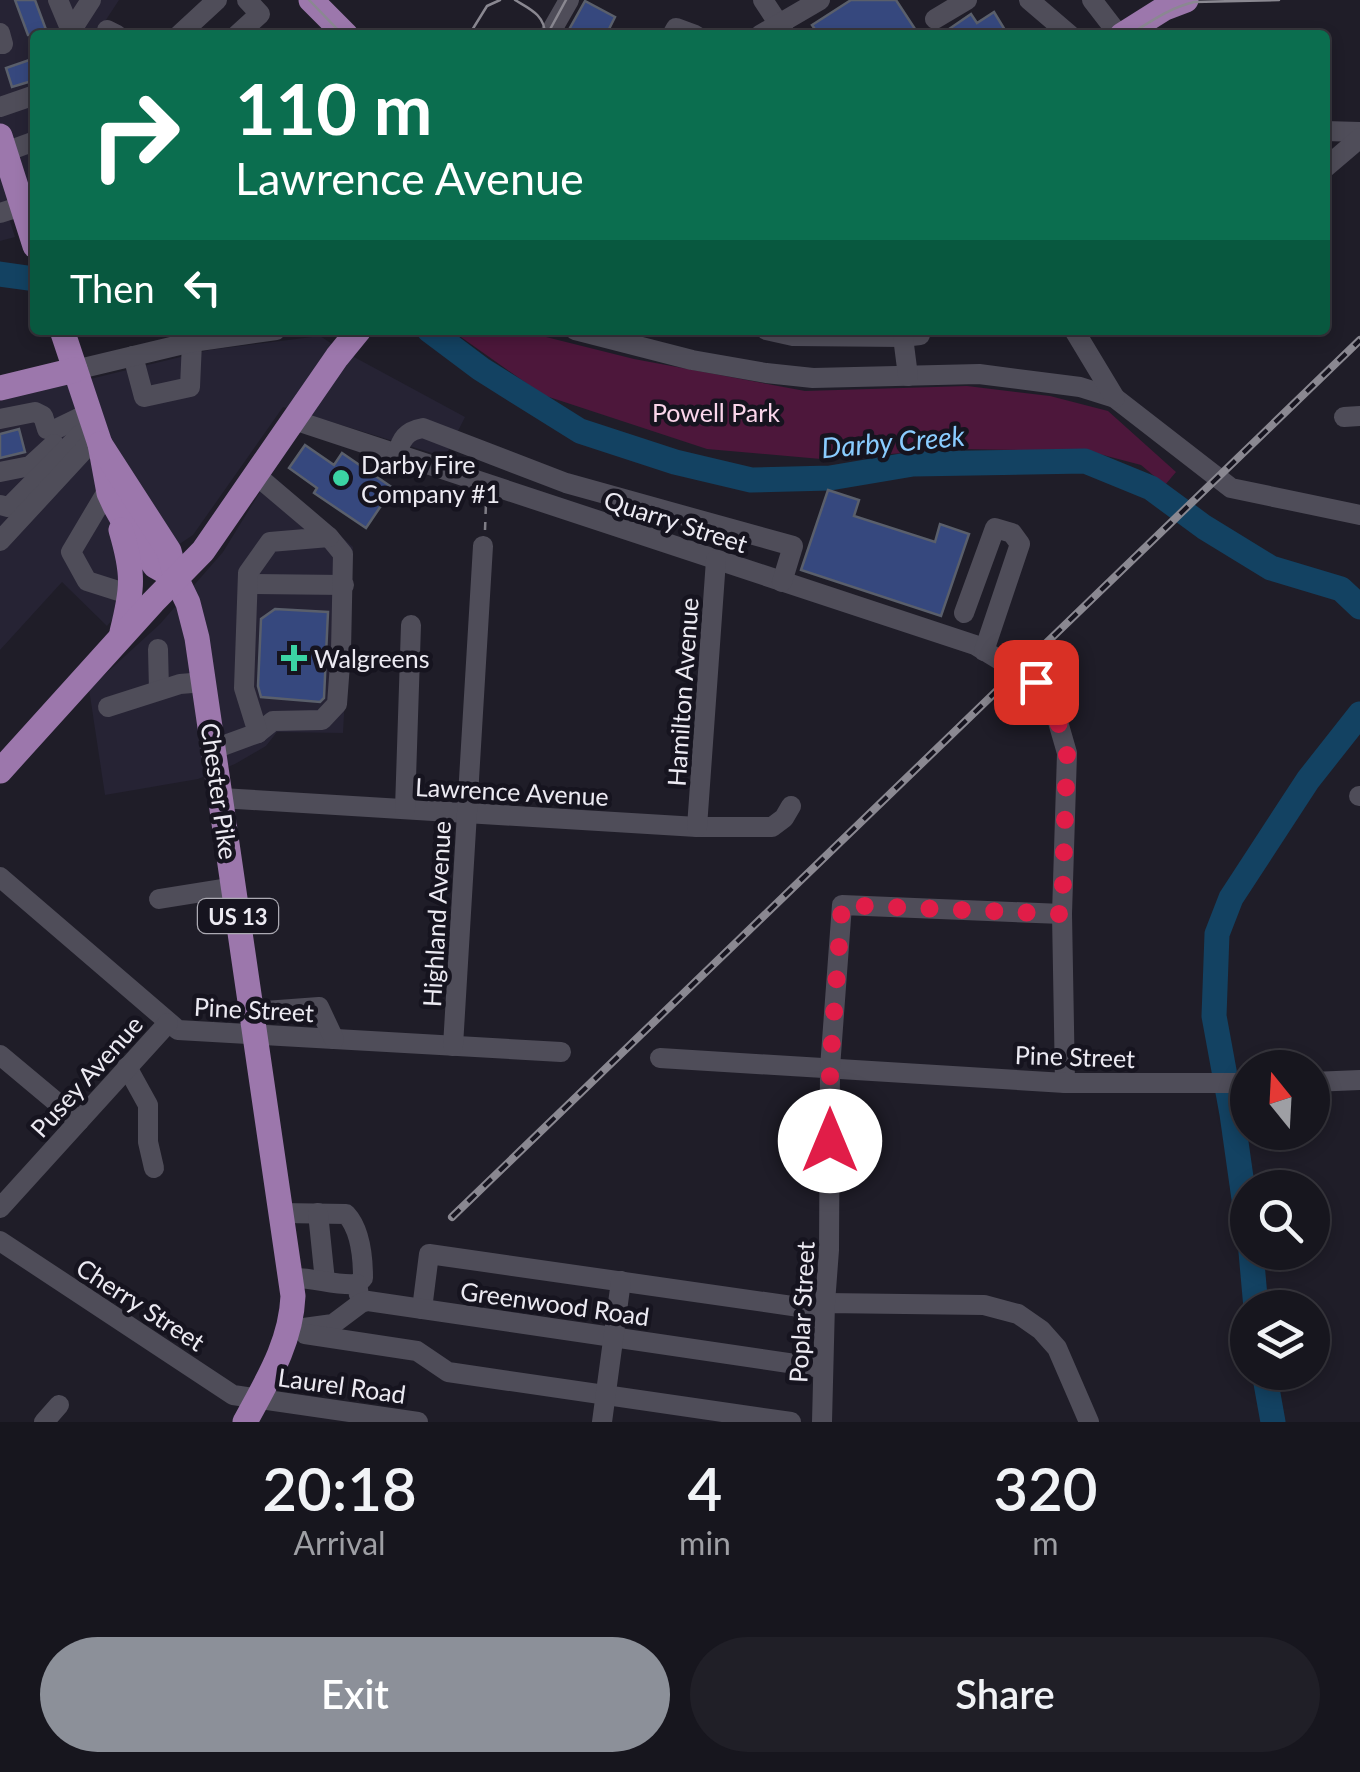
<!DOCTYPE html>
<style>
:root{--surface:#17161e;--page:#201f27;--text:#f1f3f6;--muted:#9e9fa4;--line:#36353c;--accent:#8c9099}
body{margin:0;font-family:Lato,sans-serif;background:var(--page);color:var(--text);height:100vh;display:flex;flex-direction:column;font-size:38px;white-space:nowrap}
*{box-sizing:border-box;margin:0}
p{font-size:32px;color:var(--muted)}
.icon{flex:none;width:55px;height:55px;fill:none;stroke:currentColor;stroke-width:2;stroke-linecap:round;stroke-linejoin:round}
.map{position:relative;height:1422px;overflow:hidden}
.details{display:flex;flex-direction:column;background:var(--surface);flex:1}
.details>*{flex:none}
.hud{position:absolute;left:30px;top:30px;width:1300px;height:305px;border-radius:10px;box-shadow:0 5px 15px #0003,0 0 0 2px var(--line);background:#0b6e4f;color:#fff;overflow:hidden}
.needle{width:65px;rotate:342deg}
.buttons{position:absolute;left:1230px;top:1050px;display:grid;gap:20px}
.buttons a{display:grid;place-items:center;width:100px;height:100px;border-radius:50%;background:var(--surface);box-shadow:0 5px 15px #0003,0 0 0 2px var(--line);font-size:50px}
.pin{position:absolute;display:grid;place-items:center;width:85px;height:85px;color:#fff;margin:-42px;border-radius:20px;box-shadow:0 5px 15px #0006}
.me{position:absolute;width:110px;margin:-55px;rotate:0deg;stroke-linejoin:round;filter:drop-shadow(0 0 8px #0008)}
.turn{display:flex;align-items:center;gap:35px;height:210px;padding:0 40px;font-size:45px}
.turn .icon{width:130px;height:130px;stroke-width:2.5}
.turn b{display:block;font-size:70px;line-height:85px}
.then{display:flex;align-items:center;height:95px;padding:0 40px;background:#0003;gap:20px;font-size:38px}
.eta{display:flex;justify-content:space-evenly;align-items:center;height:170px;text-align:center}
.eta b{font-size:60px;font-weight:600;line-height:70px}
.button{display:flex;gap:20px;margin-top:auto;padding:20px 40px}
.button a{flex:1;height:115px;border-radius:60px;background:var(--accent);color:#fff;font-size:40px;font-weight:600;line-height:115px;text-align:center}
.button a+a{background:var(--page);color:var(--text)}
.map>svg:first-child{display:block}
.built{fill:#262334}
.green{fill:#4d173b}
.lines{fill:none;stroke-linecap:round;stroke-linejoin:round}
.river{stroke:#134262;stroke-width:25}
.building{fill:#36487e;stroke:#5a5f6b;stroke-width:2.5}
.path{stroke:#7f7d86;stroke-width:2.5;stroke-dasharray:8 8;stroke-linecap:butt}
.minor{stroke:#4f4d59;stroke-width:20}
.major{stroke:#9c77ac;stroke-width:25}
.tram{stroke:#8a8891;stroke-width:2.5}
.rail-casing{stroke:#8a8891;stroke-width:8}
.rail{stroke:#16141f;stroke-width:4;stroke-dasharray:11;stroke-linecap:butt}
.route{stroke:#e11d48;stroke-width:18;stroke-dasharray:0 32.4}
.poi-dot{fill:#3bd4a4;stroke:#16141f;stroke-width:4}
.labels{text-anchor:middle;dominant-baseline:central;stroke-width:9;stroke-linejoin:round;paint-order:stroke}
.shield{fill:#16141f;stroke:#acaab3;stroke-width:2.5}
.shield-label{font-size:22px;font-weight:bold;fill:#eceaf2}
.park-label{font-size:25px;fill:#fbd6eb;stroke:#16141f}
.poi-label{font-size:25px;fill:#eceaf2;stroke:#16141f;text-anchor:start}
.street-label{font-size:25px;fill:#eceaf2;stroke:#16141f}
.water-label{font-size:28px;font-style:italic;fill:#8accff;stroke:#16141f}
</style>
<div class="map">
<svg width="1360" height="1422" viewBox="0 0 1360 1422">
<rect width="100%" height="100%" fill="#1f1d28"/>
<!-- built -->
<g class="built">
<path d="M 0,0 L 119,0 L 96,35 L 35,35 L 35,196 L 5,206 L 15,237 L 0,241 Z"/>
<path d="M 320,336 L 343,351 L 465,417 L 445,457 L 283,407 L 193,535 L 169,551 L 155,566 L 124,587 L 117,614 L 107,626 L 62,582 L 0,650 L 0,401 L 209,350 Z"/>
<path d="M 271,474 L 353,547 L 343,733 L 277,732 L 266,746 L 235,764 L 198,779 L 105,795 L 89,689 L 160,624 L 223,552 Z"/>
</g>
<!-- green -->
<path class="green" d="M 451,330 L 518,330 L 634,359 L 805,391 L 967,386 L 1050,396 L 1108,411 L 1176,472 L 1165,485 L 1141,465 L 1088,451 L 959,449 L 821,459 L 707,449 L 543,395 Z"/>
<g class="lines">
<!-- river -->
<g class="river">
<path d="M 0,274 L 35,279"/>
<path d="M 429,330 L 481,369 L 580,431 L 675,462 L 751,480 L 830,478 L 913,464 L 1085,461 L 1151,488 L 1204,527 L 1271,568 L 1341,589 L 1360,607"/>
<path d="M 1248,1227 L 1232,1114 L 1214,1016 L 1217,934 L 1231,898 L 1308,780 L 1360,714"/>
<path d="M 1251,1252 L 1256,1308"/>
<path d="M 1264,1372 L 1273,1422"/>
</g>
</g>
<!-- building -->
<g class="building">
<path d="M 15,0 L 35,0 L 48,35 L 28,35 Z"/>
<path d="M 851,0 L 896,0 L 919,35 L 819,35 L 812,25 Z"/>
<path d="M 585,1 L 615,17 L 606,35 L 566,35 Z"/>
<path d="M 994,12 L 1008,35 L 953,35 L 949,29 L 971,14 L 977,23 Z"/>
<path d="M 35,58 L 35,80 L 12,87 L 6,68 Z"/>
<path d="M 19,429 L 25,452 L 0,458 L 0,434 Z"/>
<path d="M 305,445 L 334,465 L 342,453 L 393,488 L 366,528 L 314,493 L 317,488 L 289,468 Z"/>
<path d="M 828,490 L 859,500 L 854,516 L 935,542 L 940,524 L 969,534 L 941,616 L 801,570 Z"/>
<path d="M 275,609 L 328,612 L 324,698 L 320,702 L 261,697 L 258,686 L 261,619 Z"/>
</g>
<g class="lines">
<!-- path -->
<path class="path" d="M 485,530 L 486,503"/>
<!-- minor -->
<g class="minor">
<path d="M 58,0 L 71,31 L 91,0"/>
<path d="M 763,0 L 784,32"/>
<path d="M 1029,0 L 1070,35"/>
<path d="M 1092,0 L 1119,35"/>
<path d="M 935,19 L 967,0"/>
<path d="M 107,30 L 117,35"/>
<path d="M 0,33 L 3,44 L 0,44"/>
<path d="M 179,35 L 217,0"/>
<path d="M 237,35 L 260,14 L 247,0"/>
<path d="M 549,35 L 569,0"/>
<path d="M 672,35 L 676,28 L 695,35"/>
<path d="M 760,35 L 820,0"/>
<path d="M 0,107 L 35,95"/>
<path d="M 1325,131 L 1360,132"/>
<path d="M 0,154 L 35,141"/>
<path d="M 1325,168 L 1360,138"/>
<path d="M 0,213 L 22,206"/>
<path d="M 575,330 L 692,360 L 766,373 L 813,378 L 979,374 L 1080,387 L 1115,398 L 1231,488 L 1360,515"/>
<path d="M 766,330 L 793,336 L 903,337 L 920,335 L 919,330"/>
<path d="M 1074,330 L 1115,398"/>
<path d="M 903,337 L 908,376"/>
<path d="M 133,356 L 144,397 L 190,387 L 192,342"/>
<path d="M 75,370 L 192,342 L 276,330"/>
<path d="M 1344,417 L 1360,416"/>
<path d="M 0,419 L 35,412 L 43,416 L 47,429 L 54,430 L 89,413"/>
<path d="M 294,420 L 975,645 L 1036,682 L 1054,708 L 1067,753 L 1062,914 L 1065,1083"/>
<path d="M 397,455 C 401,439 406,431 423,428 L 566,483 L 793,546 L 782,582"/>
<path d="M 0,472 L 30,466 L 54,444"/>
<path d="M 109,488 L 71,552 L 87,581 L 131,595"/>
<path d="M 0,505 L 8,507 L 12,504 L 81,434"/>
<path d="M 0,541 L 97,436"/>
<path d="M 248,584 L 344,585"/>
<path d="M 964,613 L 995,528 L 1012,533 L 1020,544 L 984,651"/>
<path d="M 158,649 L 159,690"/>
<path d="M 108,707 L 180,684 L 204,682"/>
<path d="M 258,733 L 273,721 L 322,720 L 337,704 L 341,651 L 343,554 L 329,537"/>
<path d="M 214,749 L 258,733 L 244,688 L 248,573 L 270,542 L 329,537 L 256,475"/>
<path d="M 1359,796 L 1360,796"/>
<path d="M 221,798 L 697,827 L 772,827 L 784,818 L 791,806"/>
<path d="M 405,809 L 411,625"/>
<path d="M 697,827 L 716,560"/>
<path d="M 0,877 L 178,1030 L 561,1052"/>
<path d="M 159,899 L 234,887"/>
<path d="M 252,1012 L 319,1007 L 334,1039"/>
<path d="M 453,1046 L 483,546"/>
<path d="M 0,1055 L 79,1121"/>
<path d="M 660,1058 L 1065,1083 L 1248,1083"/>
<path d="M 127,1067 L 148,1105 L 148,1142 L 154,1168"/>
<path d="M 1312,1082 L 1360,1080"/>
<path d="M 0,1208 L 168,1023"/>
<path d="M 282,1213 L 346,1214 C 361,1230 363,1257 363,1278 L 357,1284"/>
<path d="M 318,1213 L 325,1281"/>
<path d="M 0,1241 L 233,1395 L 418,1422"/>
<path d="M 291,1278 C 315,1277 333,1286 357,1284 L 359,1295"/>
<path d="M 422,1309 L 429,1254 L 813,1309 L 825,1303 L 984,1305 L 1018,1314 L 1041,1330 L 1057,1348 L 1089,1422"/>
<path d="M 289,1330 L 333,1324 L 361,1303 L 368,1301 L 822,1368"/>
<path d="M 305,1334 L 417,1351 L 448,1372 L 791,1422"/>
<path d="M 44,1422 L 59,1405"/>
<path d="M 602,1422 L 621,1281"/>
<path d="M 822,1422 L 825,1303 L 829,1250 L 830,1068 L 842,905 L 1062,914"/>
</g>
<!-- major -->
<g class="major">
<path d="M 311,0 L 346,35"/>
<path d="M 1122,35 L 1165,8 L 1186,0"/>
<path d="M 0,136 L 35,246"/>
<path d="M 62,330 L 100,444 L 109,493 L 115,506 L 128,529 L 155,566 L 176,578"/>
<path d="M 0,388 L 75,370"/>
<path d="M 100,444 L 169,551 L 176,578 L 188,603 L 197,638 L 293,1296 C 291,1343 267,1381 245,1422"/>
<path d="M 121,530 C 134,574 133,588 122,632"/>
<path d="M 0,771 L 153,602 L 203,551 L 337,357 L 359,330"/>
</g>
<!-- tram -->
<g class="tram">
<path d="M 309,0 L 343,35"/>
<path d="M 515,0 C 530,9 545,15 545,35"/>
<path d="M 469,35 L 487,6 L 500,0"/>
<path d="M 547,35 L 566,0"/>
<path d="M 1129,35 C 1150,22 1169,8 1194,2 L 1279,0"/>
</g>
<!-- rail casing -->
<g class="rail-casing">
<path id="rail" d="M 452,1217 L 1360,340"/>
</g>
<!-- rail -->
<use href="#rail" class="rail"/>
</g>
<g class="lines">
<!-- route -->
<path class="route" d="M 830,1141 L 830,1068 L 842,905 L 1062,914 L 1067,753 L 1054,708 L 1036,682"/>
</g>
<!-- markers -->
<g class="poi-dot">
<circle cx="341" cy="478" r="10"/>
<path d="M289 643h10v10h10v10h-10v10h-10v-10h-10v-10h10z"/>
</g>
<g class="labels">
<!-- shield labels -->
<rect class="shield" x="198" y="899" width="80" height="34" rx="8"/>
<g class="shield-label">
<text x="238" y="916">US 13</text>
</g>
<!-- park labels -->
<g class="park-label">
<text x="716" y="412">Powell Park</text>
</g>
<!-- poi labels -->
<g class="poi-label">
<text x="361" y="464">Darby Fire<tspan x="361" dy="29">Company #1</tspan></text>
<text x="314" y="658">Walgreens</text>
</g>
<!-- street labels -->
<g class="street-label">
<text transform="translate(676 521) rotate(18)">Quarry Street</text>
<text transform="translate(682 692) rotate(-86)">Hamilton Avenue</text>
<text transform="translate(220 791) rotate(82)">Chester Pike</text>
<text transform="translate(512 791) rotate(3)">Lawrence Avenue</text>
<text transform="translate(436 914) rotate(-87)">Highland Avenue</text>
<text transform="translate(254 1009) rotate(3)">Pine Street</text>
<text transform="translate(1075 1056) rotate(2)">Pine Street</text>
<text transform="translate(86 1076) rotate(-48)">Pusey Avenue</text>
<text transform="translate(555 1303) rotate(8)">Greenwood Road</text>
<text transform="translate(141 1304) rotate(33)">Cherry Street</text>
<text transform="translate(801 1312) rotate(-87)">Poplar Street</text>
<text transform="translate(342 1385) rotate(8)">Laurel Road</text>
</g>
<!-- water labels -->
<g class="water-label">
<text transform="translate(893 441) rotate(-5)">Darby Creek</text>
</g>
</g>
</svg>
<div class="buttons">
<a><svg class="needle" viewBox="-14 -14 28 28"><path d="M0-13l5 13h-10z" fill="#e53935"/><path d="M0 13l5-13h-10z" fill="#9e9fa4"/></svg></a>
<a><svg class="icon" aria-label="search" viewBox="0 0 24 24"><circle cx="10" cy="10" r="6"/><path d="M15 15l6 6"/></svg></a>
<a><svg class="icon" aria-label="layers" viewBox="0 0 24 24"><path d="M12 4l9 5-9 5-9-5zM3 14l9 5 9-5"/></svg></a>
</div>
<div class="pin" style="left:1036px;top:682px;background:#d93025"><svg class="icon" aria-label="arrive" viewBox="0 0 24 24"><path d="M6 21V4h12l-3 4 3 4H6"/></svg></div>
<svg class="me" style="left:830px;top:1141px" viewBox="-20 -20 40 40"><circle r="19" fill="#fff"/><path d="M0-13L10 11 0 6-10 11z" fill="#e11d48"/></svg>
<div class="hud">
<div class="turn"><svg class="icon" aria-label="right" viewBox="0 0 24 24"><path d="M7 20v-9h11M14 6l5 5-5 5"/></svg><div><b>110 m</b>Lawrence Avenue</div></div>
<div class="then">Then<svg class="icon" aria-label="left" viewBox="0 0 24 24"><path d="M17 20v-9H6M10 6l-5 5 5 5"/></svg></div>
</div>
</div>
<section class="details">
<div class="eta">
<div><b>20:18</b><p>Arrival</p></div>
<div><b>4</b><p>min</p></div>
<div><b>320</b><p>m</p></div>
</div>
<div class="button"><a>Exit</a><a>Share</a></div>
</section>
